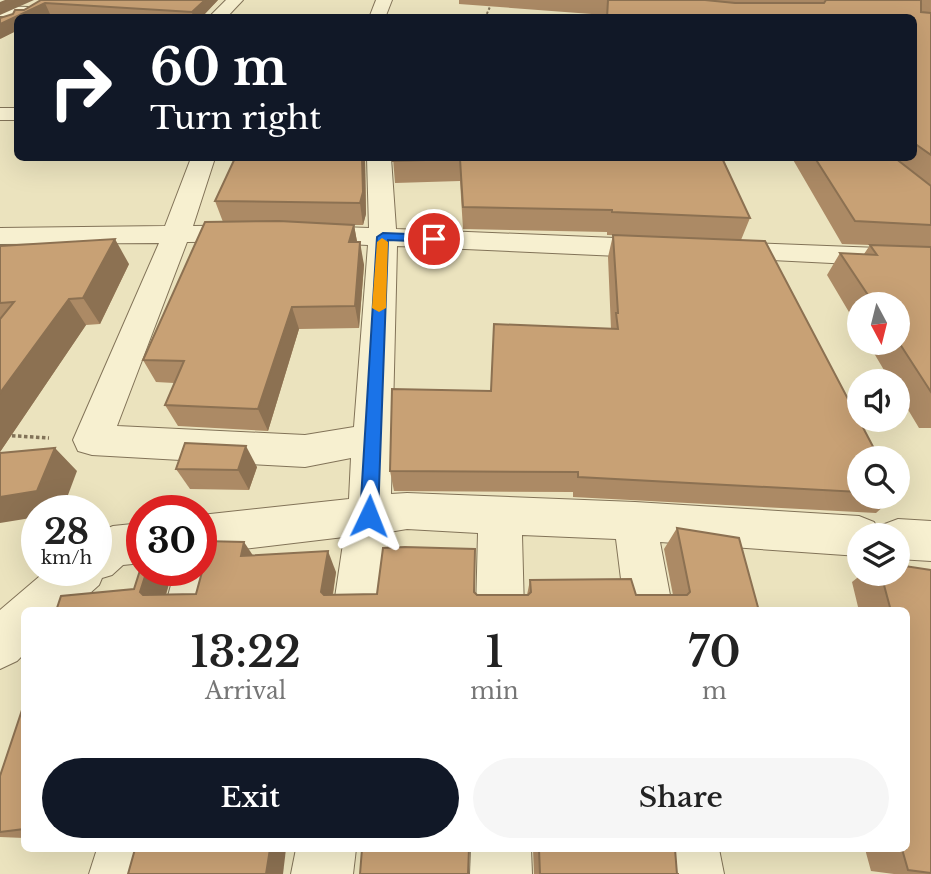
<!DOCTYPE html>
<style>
:root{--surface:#fff;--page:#f6f6f6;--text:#222;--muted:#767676;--accent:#111827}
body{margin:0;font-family:"Libre Baskerville",serif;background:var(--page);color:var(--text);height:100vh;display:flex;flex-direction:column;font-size:26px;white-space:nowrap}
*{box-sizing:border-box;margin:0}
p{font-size:23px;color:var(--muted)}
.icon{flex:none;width:38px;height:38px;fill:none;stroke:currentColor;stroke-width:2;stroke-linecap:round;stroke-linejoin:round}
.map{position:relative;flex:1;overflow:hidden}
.panel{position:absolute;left:21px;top:607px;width:889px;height:245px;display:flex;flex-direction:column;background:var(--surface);border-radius:10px;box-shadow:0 7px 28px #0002}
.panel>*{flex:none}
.guide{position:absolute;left:14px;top:14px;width:903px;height:147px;border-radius:10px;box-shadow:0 7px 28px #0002;background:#111827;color:#fff;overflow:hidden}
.needle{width:46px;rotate:173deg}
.tools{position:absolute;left:847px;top:292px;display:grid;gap:14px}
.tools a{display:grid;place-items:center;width:63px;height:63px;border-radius:50%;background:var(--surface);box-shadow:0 7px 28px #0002;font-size:35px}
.speed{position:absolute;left:21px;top:495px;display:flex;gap:14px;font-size:35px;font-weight:700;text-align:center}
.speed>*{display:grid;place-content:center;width:91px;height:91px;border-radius:50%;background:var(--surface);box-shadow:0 7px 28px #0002;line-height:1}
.speed small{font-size:18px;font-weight:400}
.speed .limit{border:10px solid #d22;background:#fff;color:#111}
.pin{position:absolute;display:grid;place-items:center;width:60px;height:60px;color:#fff;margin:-30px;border:4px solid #fff;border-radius:50%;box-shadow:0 2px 7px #0007}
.me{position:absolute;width:77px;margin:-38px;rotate:2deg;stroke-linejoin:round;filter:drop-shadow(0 0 5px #0008)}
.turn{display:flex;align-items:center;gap:24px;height:147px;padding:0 21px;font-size:32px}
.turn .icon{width:91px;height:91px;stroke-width:2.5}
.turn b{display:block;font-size:49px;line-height:60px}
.eta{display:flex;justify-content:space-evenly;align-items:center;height:119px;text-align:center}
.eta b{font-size:42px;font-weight:600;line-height:49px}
.primary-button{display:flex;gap:14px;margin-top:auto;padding:14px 21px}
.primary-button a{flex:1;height:80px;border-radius:42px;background:var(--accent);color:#fff;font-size:28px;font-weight:600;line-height:80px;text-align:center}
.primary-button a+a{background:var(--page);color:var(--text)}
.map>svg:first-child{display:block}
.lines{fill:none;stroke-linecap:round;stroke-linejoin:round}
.minor-casing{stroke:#827358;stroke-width:2}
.path-far1{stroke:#827358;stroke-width:2;stroke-dasharray:2.5 2;stroke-linecap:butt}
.path{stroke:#827358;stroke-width:3.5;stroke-dasharray:3.5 2.5;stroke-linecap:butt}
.minor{fill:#f7f0d0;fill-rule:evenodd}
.wall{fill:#ac8a65}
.shaded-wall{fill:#8c7152}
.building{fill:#c8a175;stroke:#8c7152;stroke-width:2}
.route{fill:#1a73e8;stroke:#114b97;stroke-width:2}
.slow{fill:#f59e0b}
</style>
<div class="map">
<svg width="931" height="874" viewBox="0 0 931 874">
<rect width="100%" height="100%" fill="#ebe3be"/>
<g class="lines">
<!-- minor casing -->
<g class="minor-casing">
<g id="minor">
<path d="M 226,0 L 243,0 L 226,18 L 208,18 Z"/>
<path d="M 376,0 L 392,0 L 385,18 L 369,18 Z"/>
<path d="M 0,6 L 28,7 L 36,12 L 28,17 L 0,16 Z"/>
<rect x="0" y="108" width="18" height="12"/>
<path d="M 191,158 L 215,158 L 193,226 L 285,225 L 369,228 L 367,158 L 391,158 L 396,229 L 663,240 L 673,243 L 677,249 L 673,255 L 663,258 L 397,246 L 391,494 L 407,493 L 635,502 L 859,516 L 874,522 L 879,532 L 882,525 L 898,519 L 931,521 L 931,561 L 898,559 L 898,536 L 859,536 L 859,556 L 660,542 L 673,611 L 625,611 L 616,539 L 522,535 L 524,611 L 476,611 L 478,533 L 407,529 L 389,532 L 381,611 L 333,611 L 344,537 L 210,553 L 214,555 L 221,570 L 212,611 L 164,611 L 175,570 L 201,570 L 201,515 L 349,499 L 351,458 L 305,467 L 92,455 L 78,451 L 73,440 L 159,243 L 0,244 L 0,228 L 165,226 ZM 285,241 L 368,245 L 354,427 L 305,435 L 117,426 L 187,242 Z"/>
<path d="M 720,242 L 931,250 L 931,268 L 710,257 L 706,251 L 710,245 Z"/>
<path d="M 142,523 L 142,563 L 123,565 L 112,575 L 102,578 L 99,585 L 70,611 L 24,611 L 24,654 L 17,661 L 0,669 L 0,610 L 47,570 L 96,570 L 96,533 L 113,526 Z"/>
<path d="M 97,849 L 157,849 L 151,874 L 89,874 Z"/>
<path d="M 296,849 L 356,849 L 353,874 L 291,874 Z"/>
<path d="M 471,849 L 531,849 L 532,874 L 470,874 Z"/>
<path d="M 659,849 L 719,849 L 724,874 L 662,874 Z"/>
</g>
</g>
<!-- path-far1 -->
<path class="path-far1" d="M 485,18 L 493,0"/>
<!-- path -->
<path class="path" d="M 0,435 L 49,438"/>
<!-- minor -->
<use href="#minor" class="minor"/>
</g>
<!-- wall -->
<g class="wall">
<path d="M 41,0 L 218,0 L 201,18 L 106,18 L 50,14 L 18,18 L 18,30 L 0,39 L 24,10 Z"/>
<path d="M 459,0 L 931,0 L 931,428 L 919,428 L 898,393 L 898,382 L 891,382 L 868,343 L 898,343 L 898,304 L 859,304 L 859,329 L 827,275 L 840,253 L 864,254 L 870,245 L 842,244 L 792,158 L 914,158 L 914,18 L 605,18 L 605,15 L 459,4 Z"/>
<path d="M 365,158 L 366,214 L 363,225 L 354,225 L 357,242 L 364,265 L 359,328 L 299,329 L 268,431 L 178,426 L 165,405 L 174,383 L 156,382 L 143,360 L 223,222 L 215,201 Z"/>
<path d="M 393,158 L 783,158 L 723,159 L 750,218 L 741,240 L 607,235 L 607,232 L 463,229 L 460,181 L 395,183 Z"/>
<path d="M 613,235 L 859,458 L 859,497 L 894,497 L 876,513 L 573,497 L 573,492 L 394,491 L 390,471 L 611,329 L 608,257 Z"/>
<path d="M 0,246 L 129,264 L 100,324 L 86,325 L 0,452 Z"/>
<path d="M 257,467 L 249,490 L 190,489 L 176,469 Z"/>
<path d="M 677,528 L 759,611 L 56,611 L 134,589 L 173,570 L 166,595 L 196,594 L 253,556 L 336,572 L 333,595 L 474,592 L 477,595 L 527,595 L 530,580 L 636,595 L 673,595 L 664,549 Z"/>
<path d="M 931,570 L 931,874 L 894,874 L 871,871 L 865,849 L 906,849 L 906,611 L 859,611 L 852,582 L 862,574 L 898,574 Z"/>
<path d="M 24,704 L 24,838 L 0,837 L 0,776 Z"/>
<path d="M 533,849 L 675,849 L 677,874 L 679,874 L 534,874 Z"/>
</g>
<!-- shaded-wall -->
<g class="shaded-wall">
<path d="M 5,0 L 34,0 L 0,15 L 0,2 Z"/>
<path d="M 205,0 L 218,0 L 201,18 L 193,18 L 192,12 Z"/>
<path d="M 45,3 L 50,14 L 42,18 L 18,18 L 18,30 L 0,39 L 0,24 Z"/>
<path d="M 362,158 L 365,158 L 366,214 L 363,225 L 360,203 Z"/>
<path d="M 354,225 L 358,247 L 349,242 Z"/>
<path d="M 115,239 L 129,264 L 100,324 L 83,298 Z"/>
<path d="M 360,242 L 364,265 L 359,328 L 355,306 Z"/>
<path d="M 69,299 L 86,325 L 0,452 L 0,393 Z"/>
<path d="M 292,307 L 299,329 L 268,431 L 258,409 Z"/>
<path d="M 246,446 L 257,467 L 249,490 L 238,470 Z"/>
<path d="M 55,448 L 77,471 L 62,511 L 37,511 L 37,517 L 0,523 L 0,497 Z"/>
<path d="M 244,542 L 258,563 L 241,556 Z"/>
<path d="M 328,551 L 336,572 L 330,611 L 321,592 Z"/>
<path d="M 147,570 L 173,570 L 161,610 L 140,592 Z"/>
<path d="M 270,849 L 286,849 L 283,874 L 266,874 Z"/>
</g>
<!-- building -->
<g class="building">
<path d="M 41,0 L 205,0 L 192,12 L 45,3 L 0,24 L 0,18 L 13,14 L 15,10 L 24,10 Z"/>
<path d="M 608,0 L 705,0 L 735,3 L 824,3 L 826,0 L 921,0 L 921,12 L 931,13 L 931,155 L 914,143 L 914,18 L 607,18 Z"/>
<path d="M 235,158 L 362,158 L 363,192 L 360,203 L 215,201 Z"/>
<path d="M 393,158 L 722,158 L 750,218 L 612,212 L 612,210 L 463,207 L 460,159 L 393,161 Z"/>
<path d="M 815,158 L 895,158 L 931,186 L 931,225 L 855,221 Z"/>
<path d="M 279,221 L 354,225 L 349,242 L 360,242 L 355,306 L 292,307 L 258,409 L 165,405 L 184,361 L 143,360 L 205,222 Z"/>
<path d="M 613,235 L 765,241 L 879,458 L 859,458 L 859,492 L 578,477 L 578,472 L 390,471 L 392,389 L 491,391 L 494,324 L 618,329 L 616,313 L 618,313 Z"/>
<path d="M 115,239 L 83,298 L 69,299 L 0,393 L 0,319 L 14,302 L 0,303 L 0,246 Z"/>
<path d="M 870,245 L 931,247 L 931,392 L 898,341 L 898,304 L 874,304 L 840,253 L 877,255 Z"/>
<path d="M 185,443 L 246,446 L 238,470 L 176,469 Z"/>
<path d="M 55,448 L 37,491 L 0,497 L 0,453 Z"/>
<path d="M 677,528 L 739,538 L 759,611 L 56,611 L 61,596 L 134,589 L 142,564 L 142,570 L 147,570 L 140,592 L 143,595 L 196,594 L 208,550 L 204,541 L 244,542 L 241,556 L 328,551 L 321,592 L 324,595 L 377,594 L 383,548 L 405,547 L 475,549 L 474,592 L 477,595 L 528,595 L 531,592 L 530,580 L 631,579 L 636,595 L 687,595 L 690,592 Z"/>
<path d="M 898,565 L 931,570 L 931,873 L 908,870 L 902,849 L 906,849 L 906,611 L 891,611 L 881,574 L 898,574 Z"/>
<path d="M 24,704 L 24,829 L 0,832 L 0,776 Z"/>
<path d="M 135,849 L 270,849 L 266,874 L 128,874 Z"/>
<path d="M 362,849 L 469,849 L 468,874 L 360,874 Z"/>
<path d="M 539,849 L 675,849 L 677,874 L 679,874 L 540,874 Z"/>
</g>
<!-- route -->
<path class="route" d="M 383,233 L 434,235 L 440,239 L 434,242 L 388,240 L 378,516 L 375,522 L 369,524 L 363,522 L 360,516 L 377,237 Z"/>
<!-- slow -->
<path class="slow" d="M 382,238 L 388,242 L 386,308 L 379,312 L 372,308 L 377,242 Z"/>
</svg>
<div class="tools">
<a><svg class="needle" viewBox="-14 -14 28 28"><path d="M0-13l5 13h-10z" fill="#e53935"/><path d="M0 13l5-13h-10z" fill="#767676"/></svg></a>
<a><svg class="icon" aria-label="sound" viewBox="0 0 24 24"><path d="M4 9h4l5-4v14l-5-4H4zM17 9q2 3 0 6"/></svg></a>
<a><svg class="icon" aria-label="search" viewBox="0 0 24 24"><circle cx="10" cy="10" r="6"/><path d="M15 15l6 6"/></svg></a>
<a><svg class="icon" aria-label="layers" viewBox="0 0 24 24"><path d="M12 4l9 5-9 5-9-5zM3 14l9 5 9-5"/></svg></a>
</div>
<div class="speed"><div>28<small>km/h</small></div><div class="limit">30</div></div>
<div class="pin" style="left:434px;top:239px;background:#d93025"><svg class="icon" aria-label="arrive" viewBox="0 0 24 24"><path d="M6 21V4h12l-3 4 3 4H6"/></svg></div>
<svg class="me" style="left:369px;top:516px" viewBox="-20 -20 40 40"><path d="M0-17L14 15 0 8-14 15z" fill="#1a73e8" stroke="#fff" stroke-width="4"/></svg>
<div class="guide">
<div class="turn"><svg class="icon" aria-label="right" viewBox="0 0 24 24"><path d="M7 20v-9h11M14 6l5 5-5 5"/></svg><div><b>60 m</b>Turn right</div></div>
</div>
<section class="panel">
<div class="eta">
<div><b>13:22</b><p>Arrival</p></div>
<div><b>1</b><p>min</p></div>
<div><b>70</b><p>m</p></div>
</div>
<div class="primary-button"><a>Exit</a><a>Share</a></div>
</section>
</div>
